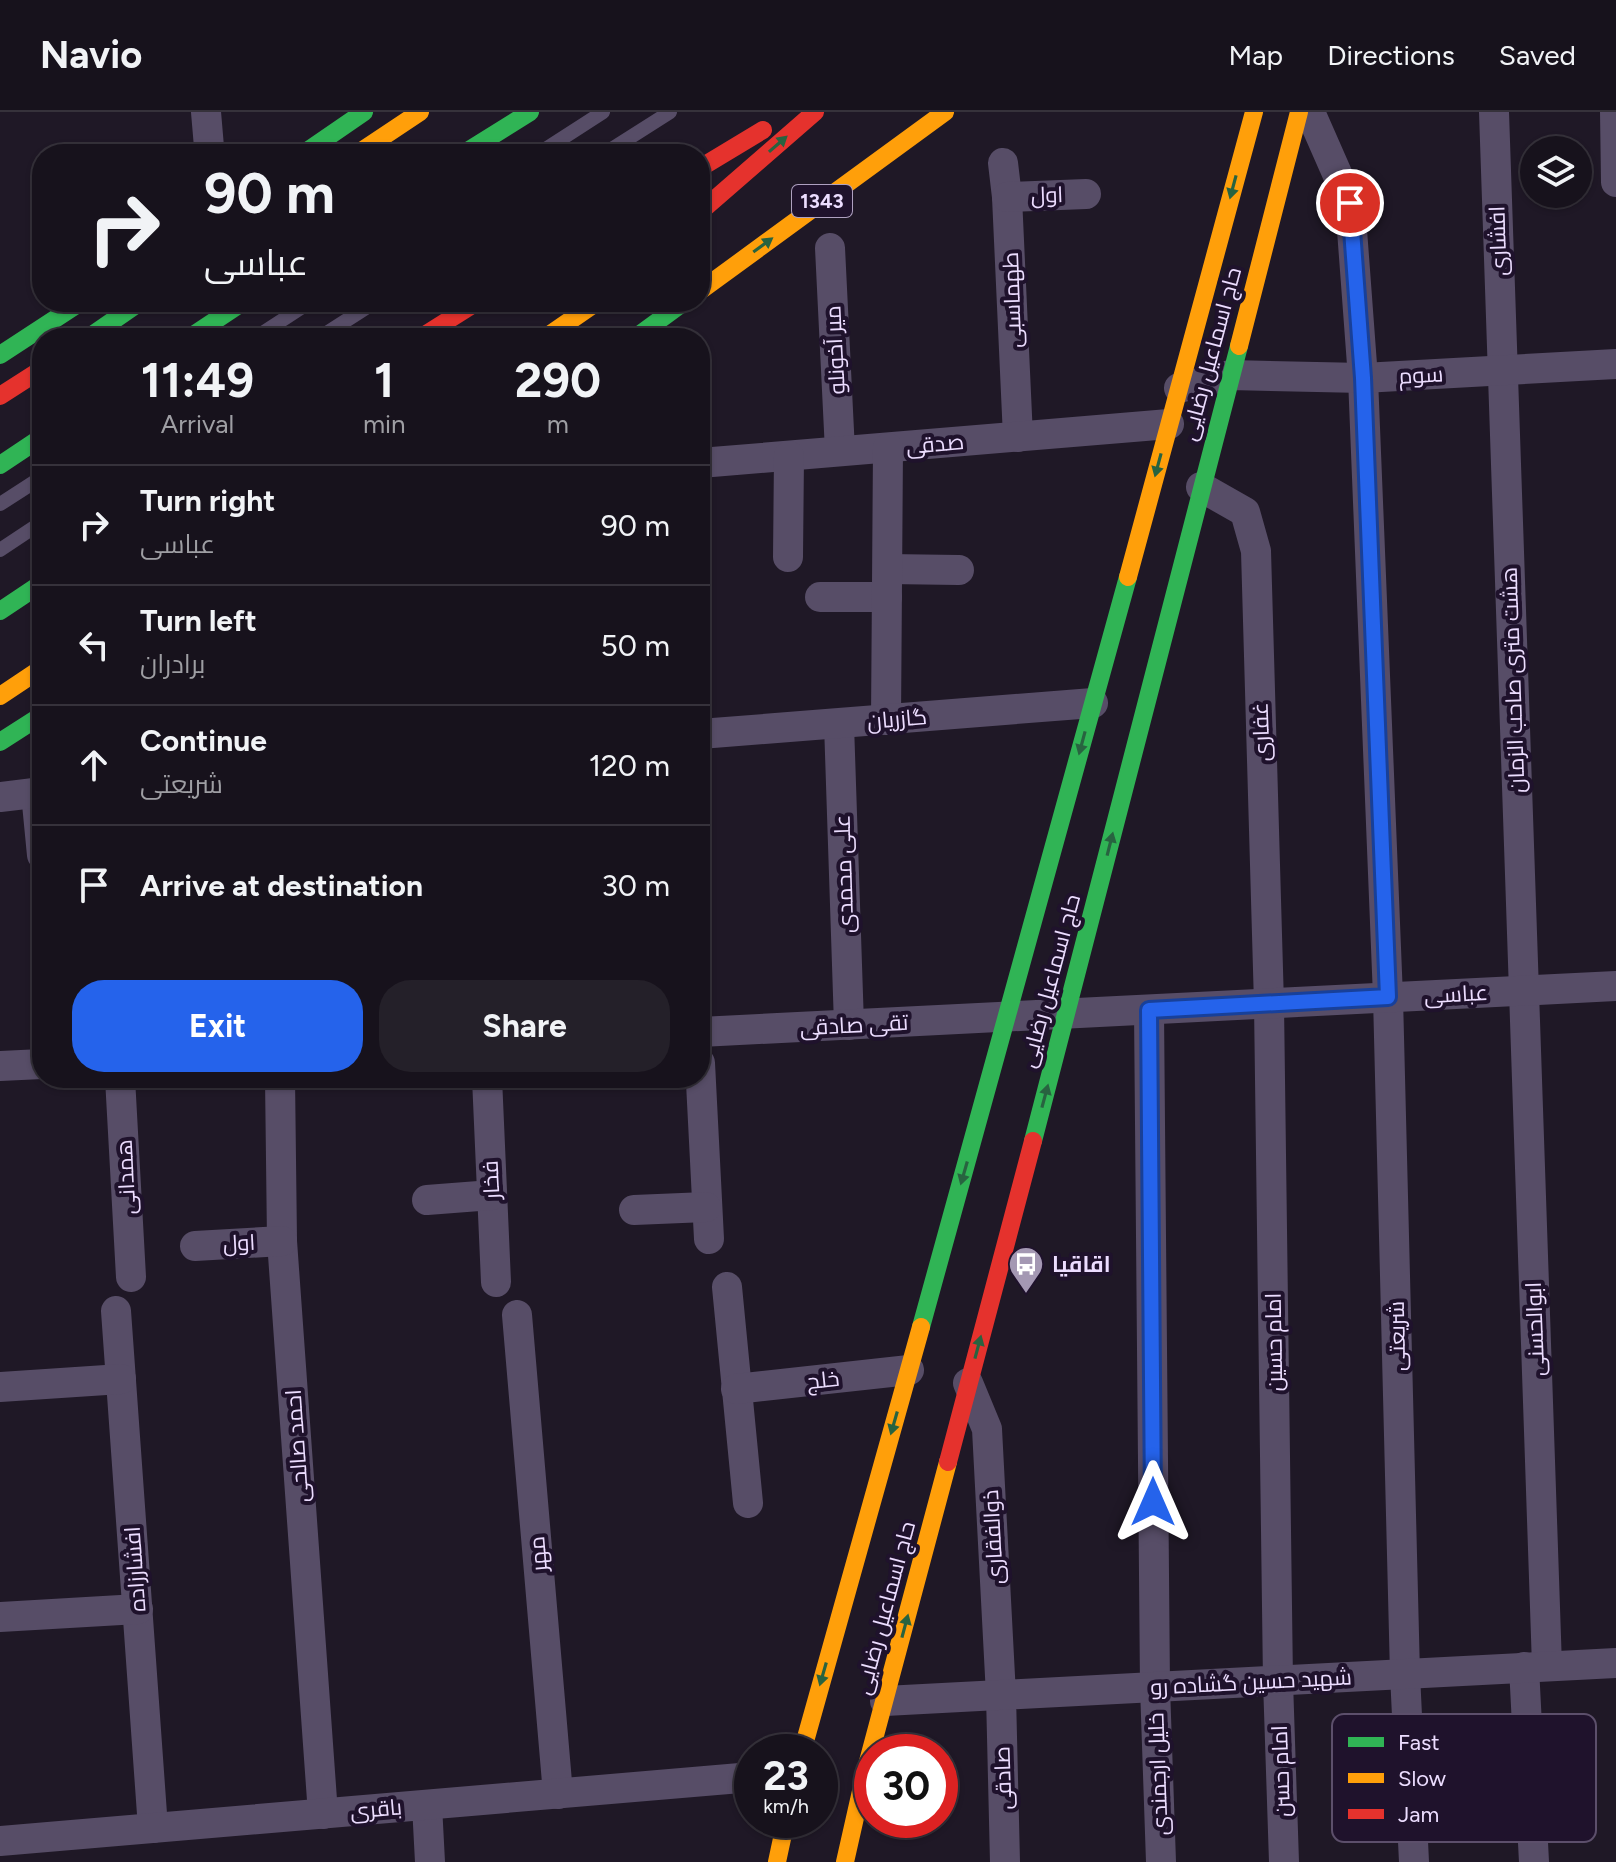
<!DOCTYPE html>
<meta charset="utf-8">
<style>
:root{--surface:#17121c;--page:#242029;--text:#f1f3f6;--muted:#9e9ea3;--line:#36323b;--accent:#2563eb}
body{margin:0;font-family:Figtree,Cairo,sans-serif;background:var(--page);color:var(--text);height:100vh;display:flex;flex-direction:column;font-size:30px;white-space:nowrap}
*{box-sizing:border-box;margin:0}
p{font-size:26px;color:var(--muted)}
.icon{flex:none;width:44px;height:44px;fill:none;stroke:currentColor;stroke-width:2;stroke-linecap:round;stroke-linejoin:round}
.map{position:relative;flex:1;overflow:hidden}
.panel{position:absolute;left:32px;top:216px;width:678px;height:760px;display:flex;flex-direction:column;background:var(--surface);border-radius:32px;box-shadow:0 2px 6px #0004,0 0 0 2px var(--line)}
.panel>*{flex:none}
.top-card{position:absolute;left:32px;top:32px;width:678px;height:168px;border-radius:32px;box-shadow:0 2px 6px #0004,0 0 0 2px var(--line);background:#17121c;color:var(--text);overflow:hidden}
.fabs{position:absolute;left:1520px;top:24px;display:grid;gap:16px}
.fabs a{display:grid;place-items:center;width:72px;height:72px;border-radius:50%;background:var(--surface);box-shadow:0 2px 6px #0004,0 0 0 2px var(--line);font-size:40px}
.speed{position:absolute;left:734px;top:1622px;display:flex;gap:16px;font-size:40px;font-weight:700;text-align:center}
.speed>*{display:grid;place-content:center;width:104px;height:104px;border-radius:50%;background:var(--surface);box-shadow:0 2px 6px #0004,0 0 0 2px var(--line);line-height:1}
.speed small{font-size:20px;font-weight:400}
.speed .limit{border:12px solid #d22;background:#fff;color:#111}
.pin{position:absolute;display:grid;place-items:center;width:68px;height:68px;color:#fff;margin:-34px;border:4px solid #fff;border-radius:50%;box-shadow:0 2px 8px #0007}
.me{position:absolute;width:88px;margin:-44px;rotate:0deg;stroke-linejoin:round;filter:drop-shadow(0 0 6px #0008)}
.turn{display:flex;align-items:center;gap:28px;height:168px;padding:0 40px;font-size:36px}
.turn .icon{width:104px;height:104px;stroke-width:2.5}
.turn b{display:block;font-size:56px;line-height:68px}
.eta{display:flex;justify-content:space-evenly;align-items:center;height:136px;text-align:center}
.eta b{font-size:48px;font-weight:700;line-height:56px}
.action{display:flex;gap:16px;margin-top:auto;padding:16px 40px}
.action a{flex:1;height:92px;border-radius:32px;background:var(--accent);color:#fff;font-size:32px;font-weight:700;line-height:92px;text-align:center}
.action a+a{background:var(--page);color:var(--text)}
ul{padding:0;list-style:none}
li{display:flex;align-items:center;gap:24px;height:120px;padding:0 40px;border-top:2px solid var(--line)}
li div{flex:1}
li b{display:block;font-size:30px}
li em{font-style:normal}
header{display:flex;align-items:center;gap:48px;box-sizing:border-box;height:112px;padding:0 40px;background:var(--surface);border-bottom:2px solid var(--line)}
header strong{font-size:38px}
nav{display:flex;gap:44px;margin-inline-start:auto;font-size:28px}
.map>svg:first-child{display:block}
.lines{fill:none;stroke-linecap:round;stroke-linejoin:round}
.lane{stroke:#574d67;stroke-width:14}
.street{stroke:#574d67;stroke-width:30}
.fast{stroke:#30b455;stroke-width:18}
.slow{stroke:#ff9f0a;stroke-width:18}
.jam{stroke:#e5322d;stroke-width:18}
.oneway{fill:#286340}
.route-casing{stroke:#184099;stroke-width:20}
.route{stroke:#2563eb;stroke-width:14}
.labels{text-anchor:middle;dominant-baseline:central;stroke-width:8;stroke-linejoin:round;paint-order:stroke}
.shield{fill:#1f122c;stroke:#aea0c0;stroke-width:2}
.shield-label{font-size:20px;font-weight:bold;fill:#ecddff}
.street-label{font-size:22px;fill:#ecddff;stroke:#1f122c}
.poi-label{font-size:22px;font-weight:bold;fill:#ecddff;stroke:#1f122c;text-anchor:start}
.key{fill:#1f122c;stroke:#5c4f6b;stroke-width:2}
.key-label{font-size:22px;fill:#ecddff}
</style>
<header>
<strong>Navio</strong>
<nav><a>Map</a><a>Directions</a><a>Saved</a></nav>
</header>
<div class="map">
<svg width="1616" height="1750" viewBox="0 0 1616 1750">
<rect width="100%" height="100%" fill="#1f1826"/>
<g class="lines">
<!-- lane -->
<g class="lane">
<path d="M 538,42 L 603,0"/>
<path d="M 604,42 L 670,0"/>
<path d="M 255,226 L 310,190"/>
<path d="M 319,226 L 375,190"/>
<path d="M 0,392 L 42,365"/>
<path d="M 0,438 L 42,410"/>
</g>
<!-- street -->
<g class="street">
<path d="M 206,0 L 209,35"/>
<path d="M 1310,0 L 1350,91 L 1363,266 L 1388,885 L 1405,1562 L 1414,1750"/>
<path d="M 1494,0 L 1547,1554"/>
<path d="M 1615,0 L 1616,70"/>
<path d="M 1003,51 L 1007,85 L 1018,325"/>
<path d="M 1007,85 L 1086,82"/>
<path d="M 830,136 L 840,339"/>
<path d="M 1179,276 L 1230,263 L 1363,266 L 1616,252"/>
<path d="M 700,351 L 1169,312"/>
<path d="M 1201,375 L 1245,400 L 1256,439 L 1269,892 L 1278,1569 L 1284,1750"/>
<path d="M 788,445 L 789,344"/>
<path d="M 888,457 L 959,458"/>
<path d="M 820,485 L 887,485"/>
<path d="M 886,608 L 888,336"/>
<path d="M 839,612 L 849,913"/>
<path d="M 700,622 L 1093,591"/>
<path d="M 36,681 L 42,743"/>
<path d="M 0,685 L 42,680"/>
<path d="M 1149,898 L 1155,1575 L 1161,1750"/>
<path d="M 700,920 L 1616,874"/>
<path d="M 700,951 L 709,1127"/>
<path d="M 0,954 L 42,952"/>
<path d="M 120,966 L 131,1165"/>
<path d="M 280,966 L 282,1129 L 323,1702"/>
<path d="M 487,966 L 496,1170"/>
<path d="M 427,1088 L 492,1083"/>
<path d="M 634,1098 L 706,1095"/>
<path d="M 195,1134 L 282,1129"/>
<path d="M 727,1175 L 748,1391"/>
<path d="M 116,1199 L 153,1716"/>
<path d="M 517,1203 L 558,1682"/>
<path d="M 968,1271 L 987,1317 L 1001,1583 L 1005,1750"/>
<path d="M 0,1275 L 121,1267"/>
<path d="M 736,1277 L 909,1258"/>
<path d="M 0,1505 L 138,1497"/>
<path d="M 1524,1555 L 1534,1750"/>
<path d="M 885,1589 L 1616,1551"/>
<path d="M 427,1693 L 430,1750"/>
<path d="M 0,1729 L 752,1665"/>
</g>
<!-- fast -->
<g class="fast">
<path d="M 303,42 L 364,0"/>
<path d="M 463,42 L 530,0"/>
<path d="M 88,226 L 140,190"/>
<path d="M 189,226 L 243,190"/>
<path d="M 635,226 L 684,190"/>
<path d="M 0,243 L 81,190"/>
<path d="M 0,353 L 42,325"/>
<path d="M 0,499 L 42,471"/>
<path d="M 0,630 L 42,603"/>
<path d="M 1033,1029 L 1239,234"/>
<path d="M 921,1215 L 1128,465"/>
</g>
<!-- slow -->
<g class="slow">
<path d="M 357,42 L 420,0"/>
<path d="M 700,179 L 945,0"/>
<path d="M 545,226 L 597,190"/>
<path d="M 1239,234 L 1299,0"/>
<path d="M 1128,465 L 1254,0"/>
<path d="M 0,584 L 42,556"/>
<path d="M 802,1640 L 921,1215"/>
<path d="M 777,1750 L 786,1708"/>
<path d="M 845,1750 L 866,1657 L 948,1350"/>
</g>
<!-- jam -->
<g class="jam">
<path d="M 700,56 L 763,18"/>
<path d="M 700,100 L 815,0"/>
<path d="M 420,226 L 477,190"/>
<path d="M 0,284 L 42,257"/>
<path d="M 948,1350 L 1033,1029"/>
</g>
</g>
<!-- one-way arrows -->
<defs><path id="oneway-solid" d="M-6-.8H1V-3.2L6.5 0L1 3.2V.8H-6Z" transform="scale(2)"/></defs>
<g class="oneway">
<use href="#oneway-solid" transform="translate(778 32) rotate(-41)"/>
<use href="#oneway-solid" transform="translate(1233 75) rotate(105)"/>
<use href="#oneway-solid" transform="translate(763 133) rotate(-36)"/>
<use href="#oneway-solid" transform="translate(1158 353) rotate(105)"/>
<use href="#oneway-solid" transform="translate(1082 631) rotate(105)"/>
<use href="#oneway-solid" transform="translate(1110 732) rotate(-76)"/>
<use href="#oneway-solid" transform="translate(1045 984) rotate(-75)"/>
<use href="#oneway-solid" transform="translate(964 1061) rotate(106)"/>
<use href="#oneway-solid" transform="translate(978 1235) rotate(-75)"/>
<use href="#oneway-solid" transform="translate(894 1311) rotate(106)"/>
<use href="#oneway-solid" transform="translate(905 1514) rotate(-75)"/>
<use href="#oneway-solid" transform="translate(823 1562) rotate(106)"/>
</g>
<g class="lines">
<!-- route casing -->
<g class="route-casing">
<path id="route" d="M 1153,1390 L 1149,898 L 1388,885 L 1363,266 L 1350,91"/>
</g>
<!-- route -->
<use href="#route" class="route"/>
</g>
<!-- icons -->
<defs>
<g id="bus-pin" transform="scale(1.8)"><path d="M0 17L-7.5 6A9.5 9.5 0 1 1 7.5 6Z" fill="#a498b3" stroke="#1f122c"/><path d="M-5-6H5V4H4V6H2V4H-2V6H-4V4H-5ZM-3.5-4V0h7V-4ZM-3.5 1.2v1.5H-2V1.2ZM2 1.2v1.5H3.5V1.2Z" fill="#fff"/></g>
</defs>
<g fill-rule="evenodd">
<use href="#bus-pin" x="1026" y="1152"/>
</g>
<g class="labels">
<!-- shield labels -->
<rect class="shield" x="792" y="73" width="60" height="32" rx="6"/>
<g class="shield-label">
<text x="822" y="89">1343</text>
</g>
<!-- street labels -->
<g class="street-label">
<text transform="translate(1047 83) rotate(-2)">اول</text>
<text transform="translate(1498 129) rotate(-92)">افشاری</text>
<text transform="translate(1012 188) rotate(-92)">طهماسبی</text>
<text transform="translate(835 238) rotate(-93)">میر آخونلو</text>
<text transform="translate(1211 242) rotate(-75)">حاج اسماعیل رضایی</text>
<text transform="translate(1421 263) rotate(-3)">سوم</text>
<text transform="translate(935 332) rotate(-5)">صدقی</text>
<text transform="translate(1513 568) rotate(-92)">هشت متری صاحب الزمان</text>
<text transform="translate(897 607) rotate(-5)">گازریان</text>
<text transform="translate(1261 620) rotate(-92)">غفاری</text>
<text transform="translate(844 762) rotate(-92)">علی محمدی</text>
<text transform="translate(1050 869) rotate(-75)">حاج اسماعیل رضایی</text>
<text transform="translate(1456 882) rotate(-3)">عباسی</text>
<text transform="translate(854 913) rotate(-3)">تقی صادقی</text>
<text transform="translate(126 1065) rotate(-93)">همدانی</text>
<text transform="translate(491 1068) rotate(-93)">فخار</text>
<text transform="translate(239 1131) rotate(-3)">اول</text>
<text transform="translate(1535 1217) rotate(-92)">ابوالحسنی</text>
<text transform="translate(1397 1224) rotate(-91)">شریعتی</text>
<text transform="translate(1274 1230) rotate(-91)">امام حسین</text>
<text transform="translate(823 1268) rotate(-6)">خلج</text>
<text transform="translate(297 1334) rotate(-94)">احمد صالحی</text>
<text transform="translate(993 1425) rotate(-93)">ذوالفقاری</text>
<text transform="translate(538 1442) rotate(-95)">مهر</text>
<text transform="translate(135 1457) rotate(-94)">افشارزاده</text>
<text transform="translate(885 1496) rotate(-75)">حاج اسماعیل رضایی</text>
<text transform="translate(1251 1570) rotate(-3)">شهید حسین گشاده رو</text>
<text transform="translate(1281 1659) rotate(-92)">امام حسن</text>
<text transform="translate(1158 1662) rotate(-92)">خلیل ارجمندی</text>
<text transform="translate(1003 1666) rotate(-92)">صادقی</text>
<text transform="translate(376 1697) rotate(-5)">باقری</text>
</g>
<!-- poi labels -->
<g class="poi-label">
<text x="1052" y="1152">اقاقیا</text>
</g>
</g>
<!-- legend -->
<rect x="1332" y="1602" width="264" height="128" rx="12" class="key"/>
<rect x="1348" y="1625" width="36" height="10" fill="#30b455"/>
<rect x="1348" y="1661" width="36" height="10" fill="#ff9f0a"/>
<rect x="1348" y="1697" width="36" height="10" fill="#e5322d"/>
<g class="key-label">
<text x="1398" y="1638">Fast</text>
<text x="1398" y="1674">Slow</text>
<text x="1398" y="1710">Jam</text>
</g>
</svg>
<div class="fabs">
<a><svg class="icon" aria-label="layers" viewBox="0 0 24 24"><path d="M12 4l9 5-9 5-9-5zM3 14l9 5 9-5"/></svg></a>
</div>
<div class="speed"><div>23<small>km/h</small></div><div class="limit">30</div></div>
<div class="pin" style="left:1350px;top:91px;background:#d93025"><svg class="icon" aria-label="arrive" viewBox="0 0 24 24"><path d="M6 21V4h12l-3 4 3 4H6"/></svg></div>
<svg class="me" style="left:1153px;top:1390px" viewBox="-20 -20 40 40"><path d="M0-17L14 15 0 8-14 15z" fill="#2563eb" stroke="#fff" stroke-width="4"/></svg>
<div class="top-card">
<div class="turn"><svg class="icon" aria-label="right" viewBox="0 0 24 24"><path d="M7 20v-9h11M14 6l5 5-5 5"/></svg><div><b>90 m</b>عباسی</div></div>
</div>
<section class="panel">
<div class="eta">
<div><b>11:49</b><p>Arrival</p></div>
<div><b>1</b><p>min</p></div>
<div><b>290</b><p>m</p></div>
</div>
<ul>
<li><svg class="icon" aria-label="right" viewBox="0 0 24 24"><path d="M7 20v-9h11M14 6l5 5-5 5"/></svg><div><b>Turn right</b><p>عباسی</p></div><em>90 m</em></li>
<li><svg class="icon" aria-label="left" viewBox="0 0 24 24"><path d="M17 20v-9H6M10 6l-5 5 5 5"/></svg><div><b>Turn left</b><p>برادران</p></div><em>50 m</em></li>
<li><svg class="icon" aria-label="ahead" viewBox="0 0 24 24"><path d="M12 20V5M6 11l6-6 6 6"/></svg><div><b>Continue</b><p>شریعتی</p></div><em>120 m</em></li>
<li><svg class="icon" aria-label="arrive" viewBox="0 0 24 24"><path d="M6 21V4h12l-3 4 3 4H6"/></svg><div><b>Arrive at destination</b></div><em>30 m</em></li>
</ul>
<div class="action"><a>Exit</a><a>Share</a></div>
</section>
</div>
